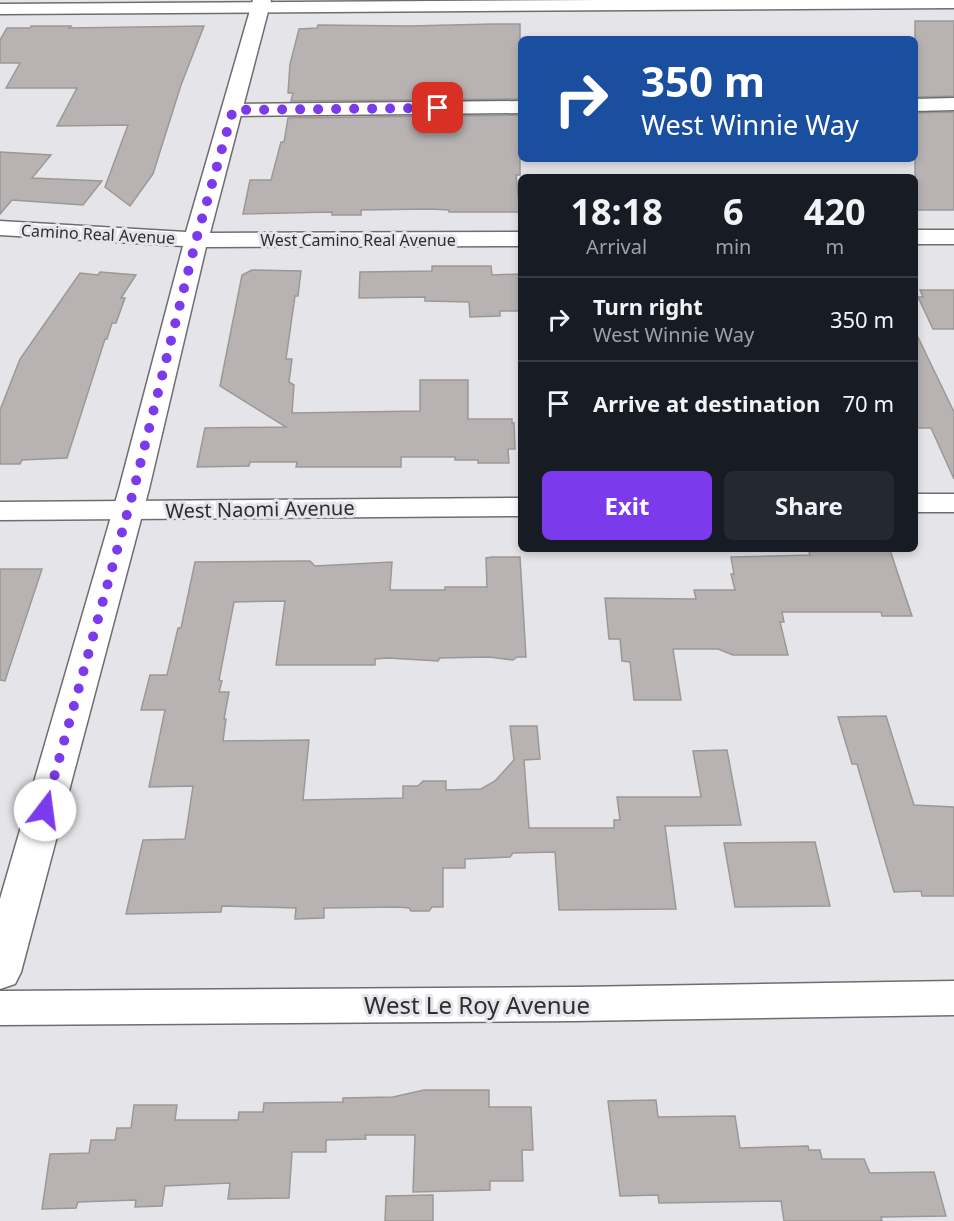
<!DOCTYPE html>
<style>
:root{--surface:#171b24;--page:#242831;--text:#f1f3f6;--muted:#9ea1a6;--line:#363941;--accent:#7c3aed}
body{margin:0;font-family:"Noto Sans",sans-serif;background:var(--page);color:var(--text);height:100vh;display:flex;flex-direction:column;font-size:22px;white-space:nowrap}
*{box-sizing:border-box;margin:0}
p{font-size:20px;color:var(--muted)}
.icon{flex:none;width:33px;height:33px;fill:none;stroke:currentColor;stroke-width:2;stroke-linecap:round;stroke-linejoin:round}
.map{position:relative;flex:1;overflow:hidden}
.sheet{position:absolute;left:518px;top:174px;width:400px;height:378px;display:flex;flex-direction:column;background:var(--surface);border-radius:9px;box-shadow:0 3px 9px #0003}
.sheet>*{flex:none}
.top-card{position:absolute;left:518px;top:36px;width:400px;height:126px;border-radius:9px;box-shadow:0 3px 9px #0003;background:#1a4fa0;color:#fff;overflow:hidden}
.pin{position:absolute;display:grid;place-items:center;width:51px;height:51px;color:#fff;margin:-26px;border-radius:12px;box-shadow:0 3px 9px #0006}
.me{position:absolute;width:66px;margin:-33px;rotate:15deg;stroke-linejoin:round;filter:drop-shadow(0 0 4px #0008)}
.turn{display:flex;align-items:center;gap:21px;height:126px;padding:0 24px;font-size:27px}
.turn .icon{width:78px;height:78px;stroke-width:2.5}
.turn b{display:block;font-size:42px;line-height:51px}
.eta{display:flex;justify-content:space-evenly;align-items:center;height:102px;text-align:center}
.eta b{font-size:36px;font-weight:700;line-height:42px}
.action{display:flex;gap:12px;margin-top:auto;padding:12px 24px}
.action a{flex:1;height:69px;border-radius:9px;background:var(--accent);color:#fff;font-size:24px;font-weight:700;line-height:69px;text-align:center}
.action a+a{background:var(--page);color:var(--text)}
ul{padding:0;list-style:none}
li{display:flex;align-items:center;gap:18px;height:84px;padding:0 24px;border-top:2px solid var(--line)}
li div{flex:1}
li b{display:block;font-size:22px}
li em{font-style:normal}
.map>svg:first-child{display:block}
.building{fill:#b8b3b2;stroke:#9c9896;stroke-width:1.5}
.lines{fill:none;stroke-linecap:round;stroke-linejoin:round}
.street-casing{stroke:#6e6e71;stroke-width:3}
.secondary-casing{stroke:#6e6e71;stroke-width:3}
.street{fill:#fff;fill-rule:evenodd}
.secondary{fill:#fff;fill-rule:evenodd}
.route{stroke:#7c3aed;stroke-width:10;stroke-dasharray:0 18}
.labels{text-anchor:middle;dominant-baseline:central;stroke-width:6;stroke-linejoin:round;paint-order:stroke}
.far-street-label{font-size:16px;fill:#2e2e30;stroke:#e5e5e9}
.street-label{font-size:20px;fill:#2e2e30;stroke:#e5e5e9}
.near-street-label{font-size:24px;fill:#2e2e30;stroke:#e5e5e9}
</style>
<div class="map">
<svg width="954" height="1221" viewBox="0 0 954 1221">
<rect width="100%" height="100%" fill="#e5e5e9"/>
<!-- building -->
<g class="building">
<path d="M 915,21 L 954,21 L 954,96 L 915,97 Z"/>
<path d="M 493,24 L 520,24 L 520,99 L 291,101 L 293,93 L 288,93 L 290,64 L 299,29 L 317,28 L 318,25 L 409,26 Z"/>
<path d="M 31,26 L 71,26 L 69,28 L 204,26 L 181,85 L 153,174 L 130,206 L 105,187 L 128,125 L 57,126 L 77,88 L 6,88 L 20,63 L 0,63 L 0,40 L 7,28 L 30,28 Z"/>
<path d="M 954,112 L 954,210 L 915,210 L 915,113 Z"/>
<path d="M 520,115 L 520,175 L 516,175 L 520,212 L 449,212 L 449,210 L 430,209 L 361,210 L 361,215 L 332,215 L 332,212 L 243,214 L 250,180 L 271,180 L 281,142 L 284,142 L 288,118 Z"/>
<path d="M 0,152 L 51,155 L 32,178 L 102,181 L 83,205 L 12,200 L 0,214 Z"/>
<path d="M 432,266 L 491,266 L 492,275 L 520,274 L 520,311 L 500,311 L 500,316 L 470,317 L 469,302 L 425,301 L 425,297 L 359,298 L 360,272 L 432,271 Z"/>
<path d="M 252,270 L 301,271 L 298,296 L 295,296 L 286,359 L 292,359 L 289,382 L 294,385 L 292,413 L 420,411 L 420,380 L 468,380 L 468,419 L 512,419 L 512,423 L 514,423 L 515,449 L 508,449 L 509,463 L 478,463 L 478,460 L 455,460 L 455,457 L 401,457 L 401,467 L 296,467 L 297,462 L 250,462 L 249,466 L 197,467 L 205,428 L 286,427 L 220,386 L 242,275 Z"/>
<path d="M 100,272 L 136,275 L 121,298 L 125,298 L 116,323 L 112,323 L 107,339 L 105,339 L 67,458 L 22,460 L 20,464 L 0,464 L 0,410 L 20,359 L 80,273 L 98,275 Z"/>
<path d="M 920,290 L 954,290 L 954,329 L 933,329 L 918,297 L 923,297 Z"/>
<path d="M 915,331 L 954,412 L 954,479 L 931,428 L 915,428 Z"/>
<path d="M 808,549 L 890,550 L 912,616 L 882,616 L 881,612 L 782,612 L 784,622 L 780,622 L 788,655 L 733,655 L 718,649 L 673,649 L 681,700 L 634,700 L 630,662 L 622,661 L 620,639 L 609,639 L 605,598 L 696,599 L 694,590 L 735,590 L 731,574 L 734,574 L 731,557 L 810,555 Z"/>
<path d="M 492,557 L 520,557 L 526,657 L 517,657 L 513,660 L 489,657 L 440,658 L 438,661 L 388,658 L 375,659 L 375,665 L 276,665 L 285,601 L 234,602 L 219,680 L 222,681 L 219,692 L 229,692 L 224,719 L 226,719 L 223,741 L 309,740 L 303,800 L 403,798 L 403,786 L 418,786 L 423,781 L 446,781 L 446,790 L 481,789 L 495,781 L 514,760 L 510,726 L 537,726 L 540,759 L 524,760 L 529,828 L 614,828 L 614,820 L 620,820 L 617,797 L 701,797 L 693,751 L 727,750 L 741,825 L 665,826 L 676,909 L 559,910 L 555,852 L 513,853 L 510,857 L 465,859 L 465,868 L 443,868 L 443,907 L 432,907 L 429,911 L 411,911 L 409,908 L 398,907 L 324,908 L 324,918 L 295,919 L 296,908 L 222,906 L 221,912 L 126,914 L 143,840 L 185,839 L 193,786 L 149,787 L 165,710 L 141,710 L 150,675 L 167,675 L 178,628 L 181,628 L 195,562 L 303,561 L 310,561 L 315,566 L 392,562 L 390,590 L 445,590 L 445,587 L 487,587 L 486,558 Z"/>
<path d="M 0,569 L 42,569 L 5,681 L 0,680 Z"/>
<path d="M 886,716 L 914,805 L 954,807 L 954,896 L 922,896 L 921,891 L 894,892 L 857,764 L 852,764 L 838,717 Z"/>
<path d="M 815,842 L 830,906 L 735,907 L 724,843 Z"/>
<path d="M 424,1090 L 489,1090 L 489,1107 L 531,1107 L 533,1150 L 522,1150 L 523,1181 L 490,1181 L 490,1190 L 413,1192 L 415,1135 L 365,1135 L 366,1139 L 326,1140 L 326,1152 L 292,1152 L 289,1198 L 228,1199 L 230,1183 L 165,1186 L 162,1206 L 135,1207 L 136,1200 L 78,1202 L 76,1208 L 42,1209 L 50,1154 L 89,1153 L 91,1140 L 115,1140 L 117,1128 L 131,1128 L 134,1105 L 177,1105 L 175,1120 L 238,1120 L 239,1112 L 263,1112 L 264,1103 L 343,1102 L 343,1098 L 393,1097 Z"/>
<path d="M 656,1100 L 658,1117 L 735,1116 L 740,1148 L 808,1146 L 809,1150 L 820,1150 L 822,1159 L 864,1159 L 870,1173 L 934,1172 L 946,1216 L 881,1217 L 882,1221 L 784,1221 L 781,1201 L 659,1203 L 658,1195 L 620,1196 L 608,1101 Z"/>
<path d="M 433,1195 L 433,1221 L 385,1221 L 386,1196 Z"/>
</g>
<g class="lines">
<!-- street casing -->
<g class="street-casing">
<g id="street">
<path d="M 599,0 L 954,0 L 954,8 L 0,14 L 0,4 Z"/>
<path d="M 954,98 L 954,110 L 915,111 L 915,99 Z"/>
<path d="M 520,101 L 520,113 L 233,116 L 226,114 L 223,110 L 226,106 L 233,104 Z"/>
<rect x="915" y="494" width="39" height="18"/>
<path d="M 520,498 L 520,516 L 0,520 L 0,502 Z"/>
<path d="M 954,981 L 954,1015 L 574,1021 L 0,1025 L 0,991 L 574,987 Z"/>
</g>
</g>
<!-- secondary casing -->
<g class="secondary-casing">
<g id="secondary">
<path d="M 253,0 L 271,0 L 210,233 L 520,232 L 520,246 L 206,247 L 149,489 L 21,972 L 15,984 L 0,989 L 0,899 L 119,489 L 183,246 L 0,235 L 0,221 L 186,232 Z"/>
<rect x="915" y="230" width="39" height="14"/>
</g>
</g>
<!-- street -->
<use href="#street" class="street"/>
<!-- secondary -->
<use href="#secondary" class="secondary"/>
</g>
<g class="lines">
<!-- route -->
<path class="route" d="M 45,810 L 134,489 L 196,240 L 233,110 L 438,108"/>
</g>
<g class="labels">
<!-- far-street labels -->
<g class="far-street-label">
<text transform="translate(98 234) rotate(3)">Camino Real Avenue</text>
<text x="358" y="240">West Camino Real Avenue</text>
</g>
<!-- street labels -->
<g class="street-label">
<text transform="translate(260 509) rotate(-1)">West Naomi Avenue</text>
</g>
<!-- near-street labels -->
<g class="near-street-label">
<text x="477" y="1004">West Le Roy Avenue</text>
</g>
</g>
</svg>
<div class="pin" style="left:438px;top:108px;background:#d93025"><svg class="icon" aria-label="arrive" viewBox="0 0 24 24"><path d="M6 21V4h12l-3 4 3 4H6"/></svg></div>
<svg class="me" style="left:45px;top:810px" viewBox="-20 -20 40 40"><circle r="19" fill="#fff"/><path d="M0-13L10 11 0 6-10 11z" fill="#7c3aed"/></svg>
<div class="top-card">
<div class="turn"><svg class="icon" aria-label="right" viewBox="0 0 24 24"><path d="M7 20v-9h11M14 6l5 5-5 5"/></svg><div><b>350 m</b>West Winnie Way</div></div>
</div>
<section class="sheet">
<div class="eta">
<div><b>18:18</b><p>Arrival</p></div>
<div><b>6</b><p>min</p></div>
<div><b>420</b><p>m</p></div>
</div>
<ul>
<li><svg class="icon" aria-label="right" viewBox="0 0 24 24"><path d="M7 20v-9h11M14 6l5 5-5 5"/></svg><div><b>Turn right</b><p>West Winnie Way</p></div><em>350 m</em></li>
<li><svg class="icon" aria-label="arrive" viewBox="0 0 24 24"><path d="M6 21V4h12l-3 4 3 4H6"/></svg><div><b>Arrive at destination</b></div><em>70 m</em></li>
</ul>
<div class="action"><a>Exit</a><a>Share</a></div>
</section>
</div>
